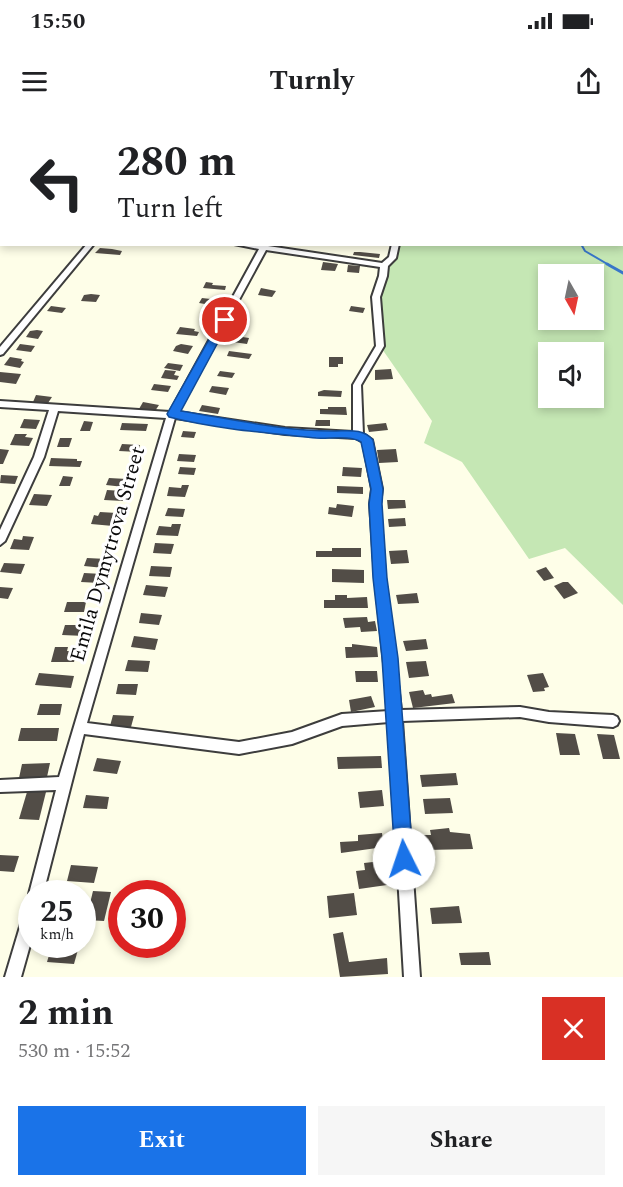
<!DOCTYPE html>
<meta charset="utf-8">
<style>
:root{--surface:#fff;--page:#f6f6f6;--text:#202124;--muted:#757577;--accent:#1a73e8}
body{margin:0;font-family:Spectral,serif;background:var(--page);color:var(--text);height:100vh;display:flex;flex-direction:column;font-size:22px;white-space:nowrap}
*{box-sizing:border-box;margin:0}
p{font-size:20px;color:var(--muted)}
.icon{flex:none;width:33px;height:33px;fill:none;stroke:currentColor;stroke-width:2;stroke-linecap:round;stroke-linejoin:round}
.map{position:relative;height:857px;overflow:hidden}
.details{display:flex;flex-direction:column;background:var(--surface);flex:1}
.details>*{flex:none}
.top-card{position:absolute;left:0px;top:0px;width:624px;height:126px;box-shadow:0 3px 9px #0003;background:#fff;color:var(--text);overflow:hidden}
.needle{width:39px;rotate:171deg}
.buttons{position:absolute;left:538px;top:144px;display:grid;gap:12px}
.buttons a{display:grid;place-items:center;width:66px;height:66px;border-radius:0px;background:var(--surface);box-shadow:0 3px 9px #0003;font-size:30px}
.speed{position:absolute;left:18px;top:760px;display:flex;gap:12px;font-size:30px;font-weight:700;text-align:center}
.speed>*{display:grid;place-content:center;width:78px;height:78px;border-radius:50%;background:var(--surface);box-shadow:0 3px 9px #0003;line-height:1}
.speed small{font-size:15px;font-weight:400}
.speed .limit{border:9px solid #d22;background:#fff;color:#111}
.pin{position:absolute;display:grid;place-items:center;width:51px;height:51px;color:#fff;margin:-26px;border:3px solid #fff;border-radius:50%;box-shadow:0 2px 6px #0007}
.me{position:absolute;width:66px;margin:-33px;rotate:356deg;stroke-linejoin:round;filter:drop-shadow(0 0 4px #0008)}
.turn{display:flex;align-items:center;gap:21px;height:126px;padding:0 18px;font-size:27px}
.turn .icon{width:78px;height:78px;stroke-width:2.5}
.turn b{display:block;font-size:42px;line-height:51px}
.round{display:grid;place-items:center;flex:none;width:63px;height:63px;border-radius:0px;background:var(--page)}
.summary{display:flex;align-items:center;justify-content:space-between;height:102px;padding:0 18px}
h1{font-size:36px;font-weight:700;line-height:45px}
.primary-button{display:flex;gap:12px;margin-top:auto;padding:12px 18px}
.primary-button a{flex:1;height:69px;border-radius:0px;background:var(--accent);color:#fff;font-size:24px;font-weight:700;line-height:69px;text-align:center}
.primary-button a+a{background:var(--page);color:var(--text)}
.status{display:flex;justify-content:space-between;align-items:center;height:42px;padding:0 30px;background:var(--surface);direction:ltr}
.status svg{height:16px;fill:currentColor}
header{display:flex;justify-content:space-between;align-items:center;height:78px;padding:0 18px;background:var(--surface);font-size:27px;font-weight:700}
.map>svg:first-child{display:block}
.green{fill:#c5e7b4;fill-rule:evenodd}
.water{fill:#aecef4;stroke:#3876c9;stroke-width:1.5}
.lines{fill:none;stroke-linecap:round;stroke-linejoin:round}
.stream-far1{stroke:#3876c9;stroke-width:2}
.stream{stroke:#3876c9;stroke-width:3}
.building{fill:#524d47}
.street-casing{stroke:#3d3d3d;stroke-width:4}
.path{stroke:#2c2c2c;stroke-width:1.5;stroke-dasharray:4 1.5;stroke-linecap:butt}
.street{fill:#fff;fill-rule:evenodd}
.rail{stroke:#b53927;stroke-width:2}
.route{fill:#1a73e8;stroke:#114b97;stroke-width:1.5}
.labels{text-anchor:middle;dominant-baseline:central;stroke-width:6;stroke-linejoin:round;paint-order:stroke}
.street-label{font-size:21px;fill:#0a0a0a;stroke:#fff}
</style>
<div class="status"><b>15:50</b><svg viewBox="0 0 49 12"><path d="M0 12V9h3v3zM5 12V6h3v6zM10 12V3h3v9zM15 12V0h3v12zM26 1h20v11H26zM47 4h2v5h-2z"/></svg></div>
<header><svg class="icon" aria-label="menu" viewBox="0 0 24 24"><path d="M4 6h16M4 12h16M4 18h16"/></svg>Turnly<svg class="icon" aria-label="share" viewBox="0 0 24 24"><path d="M12 15V3M7 8l5-5 5 5M5 13v7h14v-7"/></svg></header>
<div class="map">
<svg width="623" height="857" viewBox="0 0 623 857">
<rect width="100%" height="100%" fill="#fefee8"/>
<!-- green -->
<g class="green">
<path d="M 310,0 L 623,0 L 623,113 L 622,2 L 305,1 Z"/>
<path d="M 623,116 L 623,485 L 565,428 L 529,439 L 462,342 L 424,323 L 432,301 L 380,226 L 378,177 L 386,146 L 398,125 L 622,124 ZM 549,154 L 594,154 L 594,200 L 549,200 ZM 549,232 L 594,232 L 594,278 L 549,278 Z"/>
</g>
<!-- water -->
<path class="water" d="M 0,0 L 310,0 L 2,2 L 0,47 Z"/>
<g class="lines">
<!-- stream-far1 -->
<g class="stream-far1">
<path d="M 487,0 L 513,2"/>
<path d="M 408,2 L 410,0"/>
<path d="M 581,124 L 585,131 L 609,145"/>
</g>
<!-- stream -->
<path class="stream" d="M 607,144 L 623,153"/>
</g>
<!-- building -->
<g class="building">
<path d="M 100,128 L 112,129 L 122,131 L 120,135 L 95,133 Z"/>
<path d="M 354,132 L 360,132 L 380,134 L 379,138 L 353,135 Z"/>
<path d="M 323,142 L 338,144 L 335,151 L 321,150 Z"/>
<path d="M 348,145 L 360,146 L 359,153 L 347,152 Z"/>
<path d="M 206,162 L 213,163 L 212,165 L 226,166 L 225,170 L 203,168 Z"/>
<path d="M 261,168 L 276,171 L 272,177 L 258,175 Z"/>
<path d="M 91,174 L 100,175 L 96,182 L 81,181 L 84,175 Z"/>
<path d="M 202,178 L 219,180 L 216,186 L 199,183 Z"/>
<path d="M 51,186 L 66,188 L 62,193 L 47,191 Z"/>
<path d="M 351,186 L 365,188 L 363,193 L 349,191 Z"/>
<path d="M 180,207 L 195,209 L 194,211 L 199,212 L 197,216 L 176,214 Z"/>
<path d="M 37,210 L 43,211 L 38,219 L 26,217 L 30,211 Z"/>
<path d="M 236,216 L 249,218 L 247,224 L 233,222 Z"/>
<path d="M 20,224 L 35,226 L 31,232 L 16,230 Z"/>
<path d="M 181,224 L 193,226 L 188,234 L 173,231 L 176,226 Z"/>
<path d="M 229,231 L 252,234 L 249,239 L 227,236 Z"/>
<path d="M 10,237 L 22,239 L 21,241 L 24,242 L 20,248 L 4,245 Z"/>
<path d="M 329,237 L 343,237 L 343,244 L 338,244 L 338,247 L 329,247 Z"/>
<path d="M 168,243 L 183,245 L 180,251 L 164,248 Z"/>
<path d="M 391,249 L 393,259 L 375,260 L 375,250 Z"/>
<path d="M 165,250 L 176,251 L 174,255 L 179,256 L 177,260 L 161,258 Z"/>
<path d="M 220,251 L 235,253 L 232,258 L 217,256 Z"/>
<path d="M 0,252 L 21,254 L 16,264 L 0,262 Z"/>
<path d="M 154,264 L 171,266 L 168,272 L 151,270 Z"/>
<path d="M 212,266 L 229,268 L 226,275 L 209,272 Z"/>
<path d="M 324,270 L 342,271 L 341,277 L 318,276 L 318,272 Z"/>
<path d="M 36,275 L 52,277 L 48,283 L 33,282 Z"/>
<path d="M 143,282 L 159,285 L 155,291 L 139,289 Z"/>
<path d="M 202,285 L 220,288 L 218,294 L 199,291 Z"/>
<path d="M 328,287 L 346,287 L 347,295 L 320,294 L 320,289 L 328,289 Z"/>
<path d="M 24,299 L 40,300 L 36,309 L 20,308 Z"/>
<path d="M 316,300 L 330,300 L 330,306 L 315,306 Z"/>
<path d="M 84,301 L 93,302 L 90,311 L 80,311 Z"/>
<path d="M 122,303 L 148,304 L 146,311 L 120,310 Z"/>
<path d="M 386,303 L 388,310 L 369,312 L 367,305 Z"/>
<path d="M 183,311 L 196,312 L 194,318 L 181,317 Z"/>
<path d="M 15,314 L 27,314 L 25,317 L 33,318 L 29,326 L 10,325 Z"/>
<path d="M 60,318 L 72,318 L 69,327 L 57,327 Z"/>
<path d="M 122,324 L 140,325 L 138,332 L 119,331 Z"/>
<path d="M 0,329 L 9,330 L 3,344 L 0,344 Z"/>
<path d="M 396,329 L 398,342 L 379,343 L 377,330 Z"/>
<path d="M 179,334 L 196,335 L 194,342 L 177,341 Z"/>
<path d="M 51,338 L 77,339 L 77,341 L 82,341 L 80,347 L 49,346 Z"/>
<path d="M 180,347 L 196,348 L 194,355 L 178,354 Z"/>
<path d="M 343,347 L 362,348 L 361,357 L 342,356 Z"/>
<path d="M 1,355 L 18,356 L 15,364 L 0,363 Z"/>
<path d="M 63,356 L 73,357 L 70,366 L 59,366 Z"/>
<path d="M 109,358 L 127,359 L 124,367 L 106,365 Z"/>
<path d="M 182,365 L 189,365 L 185,377 L 167,376 L 169,367 L 181,368 Z"/>
<path d="M 337,366 L 363,367 L 363,374 L 337,373 Z"/>
<path d="M 107,370 L 123,371 L 122,374 L 125,374 L 123,381 L 104,380 Z"/>
<path d="M 34,374 L 52,375 L 47,386 L 29,385 Z"/>
<path d="M 387,380 L 405,380 L 406,388 L 388,389 Z"/>
<path d="M 337,384 L 354,386 L 352,397 L 328,394 L 329,387 L 336,388 Z"/>
<path d="M 168,388 L 185,389 L 183,397 L 165,396 Z"/>
<path d="M 100,392 L 117,393 L 113,406 L 91,404 L 94,395 L 98,396 Z"/>
<path d="M 405,398 L 406,406 L 389,407 L 388,399 Z"/>
<path d="M 172,404 L 181,404 L 178,416 L 156,415 L 159,406 L 171,407 Z"/>
<path d="M 23,416 L 34,417 L 29,430 L 10,429 L 14,419 L 22,420 Z"/>
<path d="M 155,423 L 174,424 L 171,434 L 153,433 Z"/>
<path d="M 332,428 L 361,428 L 361,437 L 316,437 L 316,431 L 332,431 Z"/>
<path d="M 407,430 L 409,443 L 391,444 L 389,431 Z"/>
<path d="M 87,438 L 107,439 L 104,448 L 84,446 Z"/>
<path d="M 4,443 L 25,444 L 21,454 L 0,452 Z"/>
<path d="M 151,446 L 172,447 L 170,457 L 149,456 Z"/>
<path d="M 546,447 L 554,458 L 544,461 L 536,451 Z"/>
<path d="M 332,449 L 364,450 L 364,463 L 332,462 Z"/>
<path d="M 84,453 L 103,454 L 100,463 L 81,462 Z"/>
<path d="M 563,462 L 568,462 L 578,473 L 564,479 L 554,466 Z"/>
<path d="M 146,465 L 168,467 L 165,477 L 143,475 Z"/>
<path d="M 0,467 L 13,468 L 8,479 L 0,478 Z"/>
<path d="M 417,473 L 419,483 L 398,484 L 396,475 Z"/>
<path d="M 335,475 L 347,475 L 347,478 L 367,477 L 368,488 L 324,488 L 324,480 L 335,480 Z"/>
<path d="M 67,482 L 86,482 L 84,492 L 64,492 Z"/>
<path d="M 141,493 L 162,495 L 159,505 L 139,503 Z"/>
<path d="M 367,497 L 368,502 L 375,501 L 377,511 L 361,512 L 360,507 L 345,508 L 343,498 Z"/>
<path d="M 65,505 L 87,505 L 85,516 L 62,515 Z"/>
<path d="M 134,516 L 158,519 L 155,530 L 131,527 Z"/>
<path d="M 426,519 L 428,529 L 406,531 L 403,521 Z"/>
<path d="M 352,524 L 377,527 L 378,537 L 346,538 L 345,527 L 352,527 Z"/>
<path d="M 55,527 L 68,527 L 67,531 L 77,531 L 74,542 L 51,542 Z"/>
<path d="M 128,540 L 150,541 L 148,552 L 125,551 Z"/>
<path d="M 426,541 L 429,556 L 409,558 L 406,542 Z"/>
<path d="M 355,551 L 377,551 L 378,562 L 356,562 Z"/>
<path d="M 39,553 L 74,556 L 71,568 L 35,565 Z"/>
<path d="M 543,553 L 549,567 L 544,568 L 545,571 L 533,572 L 527,555 Z"/>
<path d="M 118,564 L 138,564 L 136,575 L 116,574 Z"/>
<path d="M 423,570 L 425,575 L 431,574 L 432,577 L 452,574 L 455,583 L 413,588 L 409,572 Z"/>
<path d="M 371,576 L 375,587 L 351,592 L 349,580 Z"/>
<path d="M 40,584 L 62,584 L 60,595 L 37,595 Z"/>
<path d="M 113,595 L 134,596 L 131,607 L 110,606 Z"/>
<path d="M 21,608 L 59,608 L 57,621 L 18,621 Z"/>
<path d="M 556,613 L 575,614 L 580,635 L 560,635 Z"/>
<path d="M 597,614 L 614,615 L 620,639 L 603,639 Z"/>
<path d="M 381,636 L 382,648 L 338,649 L 337,637 Z"/>
<path d="M 97,638 L 121,641 L 117,654 L 93,651 Z"/>
<path d="M 50,643 L 47,657 L 19,658 L 22,644 Z"/>
<path d="M 456,653 L 458,665 L 422,667 L 420,655 Z"/>
<path d="M 382,670 L 384,686 L 360,688 L 358,672 Z"/>
<path d="M 27,672 L 46,672 L 39,700 L 19,699 Z"/>
<path d="M 86,675 L 109,677 L 107,689 L 83,688 Z"/>
<path d="M 450,678 L 453,693 L 425,694 L 423,679 Z"/>
<path d="M 449,708 L 450,712 L 470,714 L 473,729 L 426,730 L 424,715 L 431,715 L 430,710 Z"/>
<path d="M 382,713 L 384,727 L 341,733 L 340,722 L 358,721 L 358,715 Z"/>
<path d="M 0,735 L 19,736 L 14,752 L 0,751 Z"/>
<path d="M 382,741 L 387,765 L 359,769 L 356,751 L 365,750 L 364,743 Z"/>
<path d="M 71,745 L 98,747 L 94,763 L 67,761 Z"/>
<path d="M 93,771 L 111,772 L 104,801 L 86,800 Z"/>
<path d="M 354,773 L 357,795 L 329,798 L 327,776 Z"/>
<path d="M 459,786 L 462,803 L 432,804 L 430,788 Z"/>
<path d="M 343,812 L 349,842 L 387,838 L 388,854 L 340,857 L 333,814 Z"/>
<path d="M 52,825 L 79,826 L 74,844 L 47,842 Z"/>
<path d="M 489,832 L 491,845 L 461,845 L 459,833 Z"/>
</g>
<g class="lines">
<!-- street casing -->
<g class="street-casing">
<g id="street">
<path d="M 87,124 L 94,124 L 3,234 L 0,235 L 0,227 Z"/>
<path d="M 234,124 L 269,124 L 268,126 L 382,143 L 389,137 L 392,124 L 399,124 L 396,138 L 388,146 L 387,156 L 380,177 L 384,226 L 361,265 L 363,314 L 372,320 L 382,369 L 380,384 L 385,457 L 401,590 L 520,587 L 549,592 L 613,595 L 617,597 L 619,601 L 617,605 L 613,607 L 549,602 L 520,597 L 402,601 L 420,857 L 404,857 L 389,602 L 342,606 L 292,624 L 239,634 L 84,614 L 43,774 L 32,774 L 32,779 L 29,774 L 56,670 L 0,672 L 0,660 L 59,657 L 166,298 L 58,291 L 44,337 L 5,421 L 0,425 L 0,410 L 34,337 L 49,290 L 0,287 L 0,281 L 170,292 L 259,129 ZM 266,130 L 380,147 L 379,156 L 372,177 L 376,226 L 353,265 L 353,312 L 285,308 L 178,292 ZM 175,298 L 285,314 L 356,318 L 363,322 L 372,369 L 370,384 L 375,457 L 389,591 L 342,594 L 292,612 L 239,622 L 87,603 Z"/>
<path d="M 32,783 L 32,818 L 21,857 L 5,857 L 25,790 L 27,785 Z"/>
</g>
</g>
<!-- path -->
<g class="path">
<path d="M 436,0 L 438,2"/>
<path d="M 316,2 L 318,0"/>
</g>
<!-- street -->
<use href="#street" class="street"/>
<!-- rail -->
<path class="rail" d="M 437,0 L 440,2"/>
</g>
<!-- route -->
<path class="route" d="M 225,197 L 230,200 L 181,291 C 231,299 283,311 334,311 C 348,311 363,308 373,320 L 383,369 L 382,384 L 387,458 L 398,538 L 413,739 L 411,745 L 404,748 L 398,745 L 395,739 L 382,538 L 373,458 L 369,384 L 371,369 L 361,322 C 350,315 329,319 316,318 C 267,313 216,309 169,297 L 167,294 L 220,200 Z"/>
<g class="labels">
<!-- street labels -->
<g class="street-label">
<text transform="translate(108 434) rotate(-74)">Emila Dymytrova Street</text>
</g>
</g>
</svg>
<div class="buttons">
<a><svg class="needle" viewBox="-14 -14 28 28"><path d="M0-13l5 13h-10z" fill="#e53935"/><path d="M0 13l5-13h-10z" fill="#757577"/></svg></a>
<a><svg class="icon" aria-label="sound" viewBox="0 0 24 24"><path d="M4 9h4l5-4v14l-5-4H4zM17 9q2 3 0 6"/></svg></a>
</div>
<div class="speed"><div>25<small>km/h</small></div><div class="limit">30</div></div>
<div class="pin" style="left:225px;top:200px;background:#d93025"><svg class="icon" aria-label="arrive" viewBox="0 0 24 24"><path d="M6 21V4h12l-3 4 3 4H6"/></svg></div>
<svg class="me" style="left:404px;top:739px" viewBox="-20 -20 40 40"><circle r="19" fill="#fff"/><path d="M0-13L10 11 0 6-10 11z" fill="#1a73e8"/></svg>
<div class="top-card">
<div class="turn"><svg class="icon" aria-label="left" viewBox="0 0 24 24"><path d="M17 20v-9H6M10 6l-5 5 5 5"/></svg><div><b>280 m</b>Turn left</div></div>
</div>
</div>
<section class="details">
<div class="summary"><div><h1>2 min</h1><p>530 m · 15:52</p></div><a class="round" style="background:#d93025;color:#fff"><svg class="icon" aria-label="close" viewBox="0 0 24 24"><path d="M6 6l12 12M18 6L6 18"/></svg></a></div>
<div class="primary-button"><a>Exit</a><a>Share</a></div>
</section>
